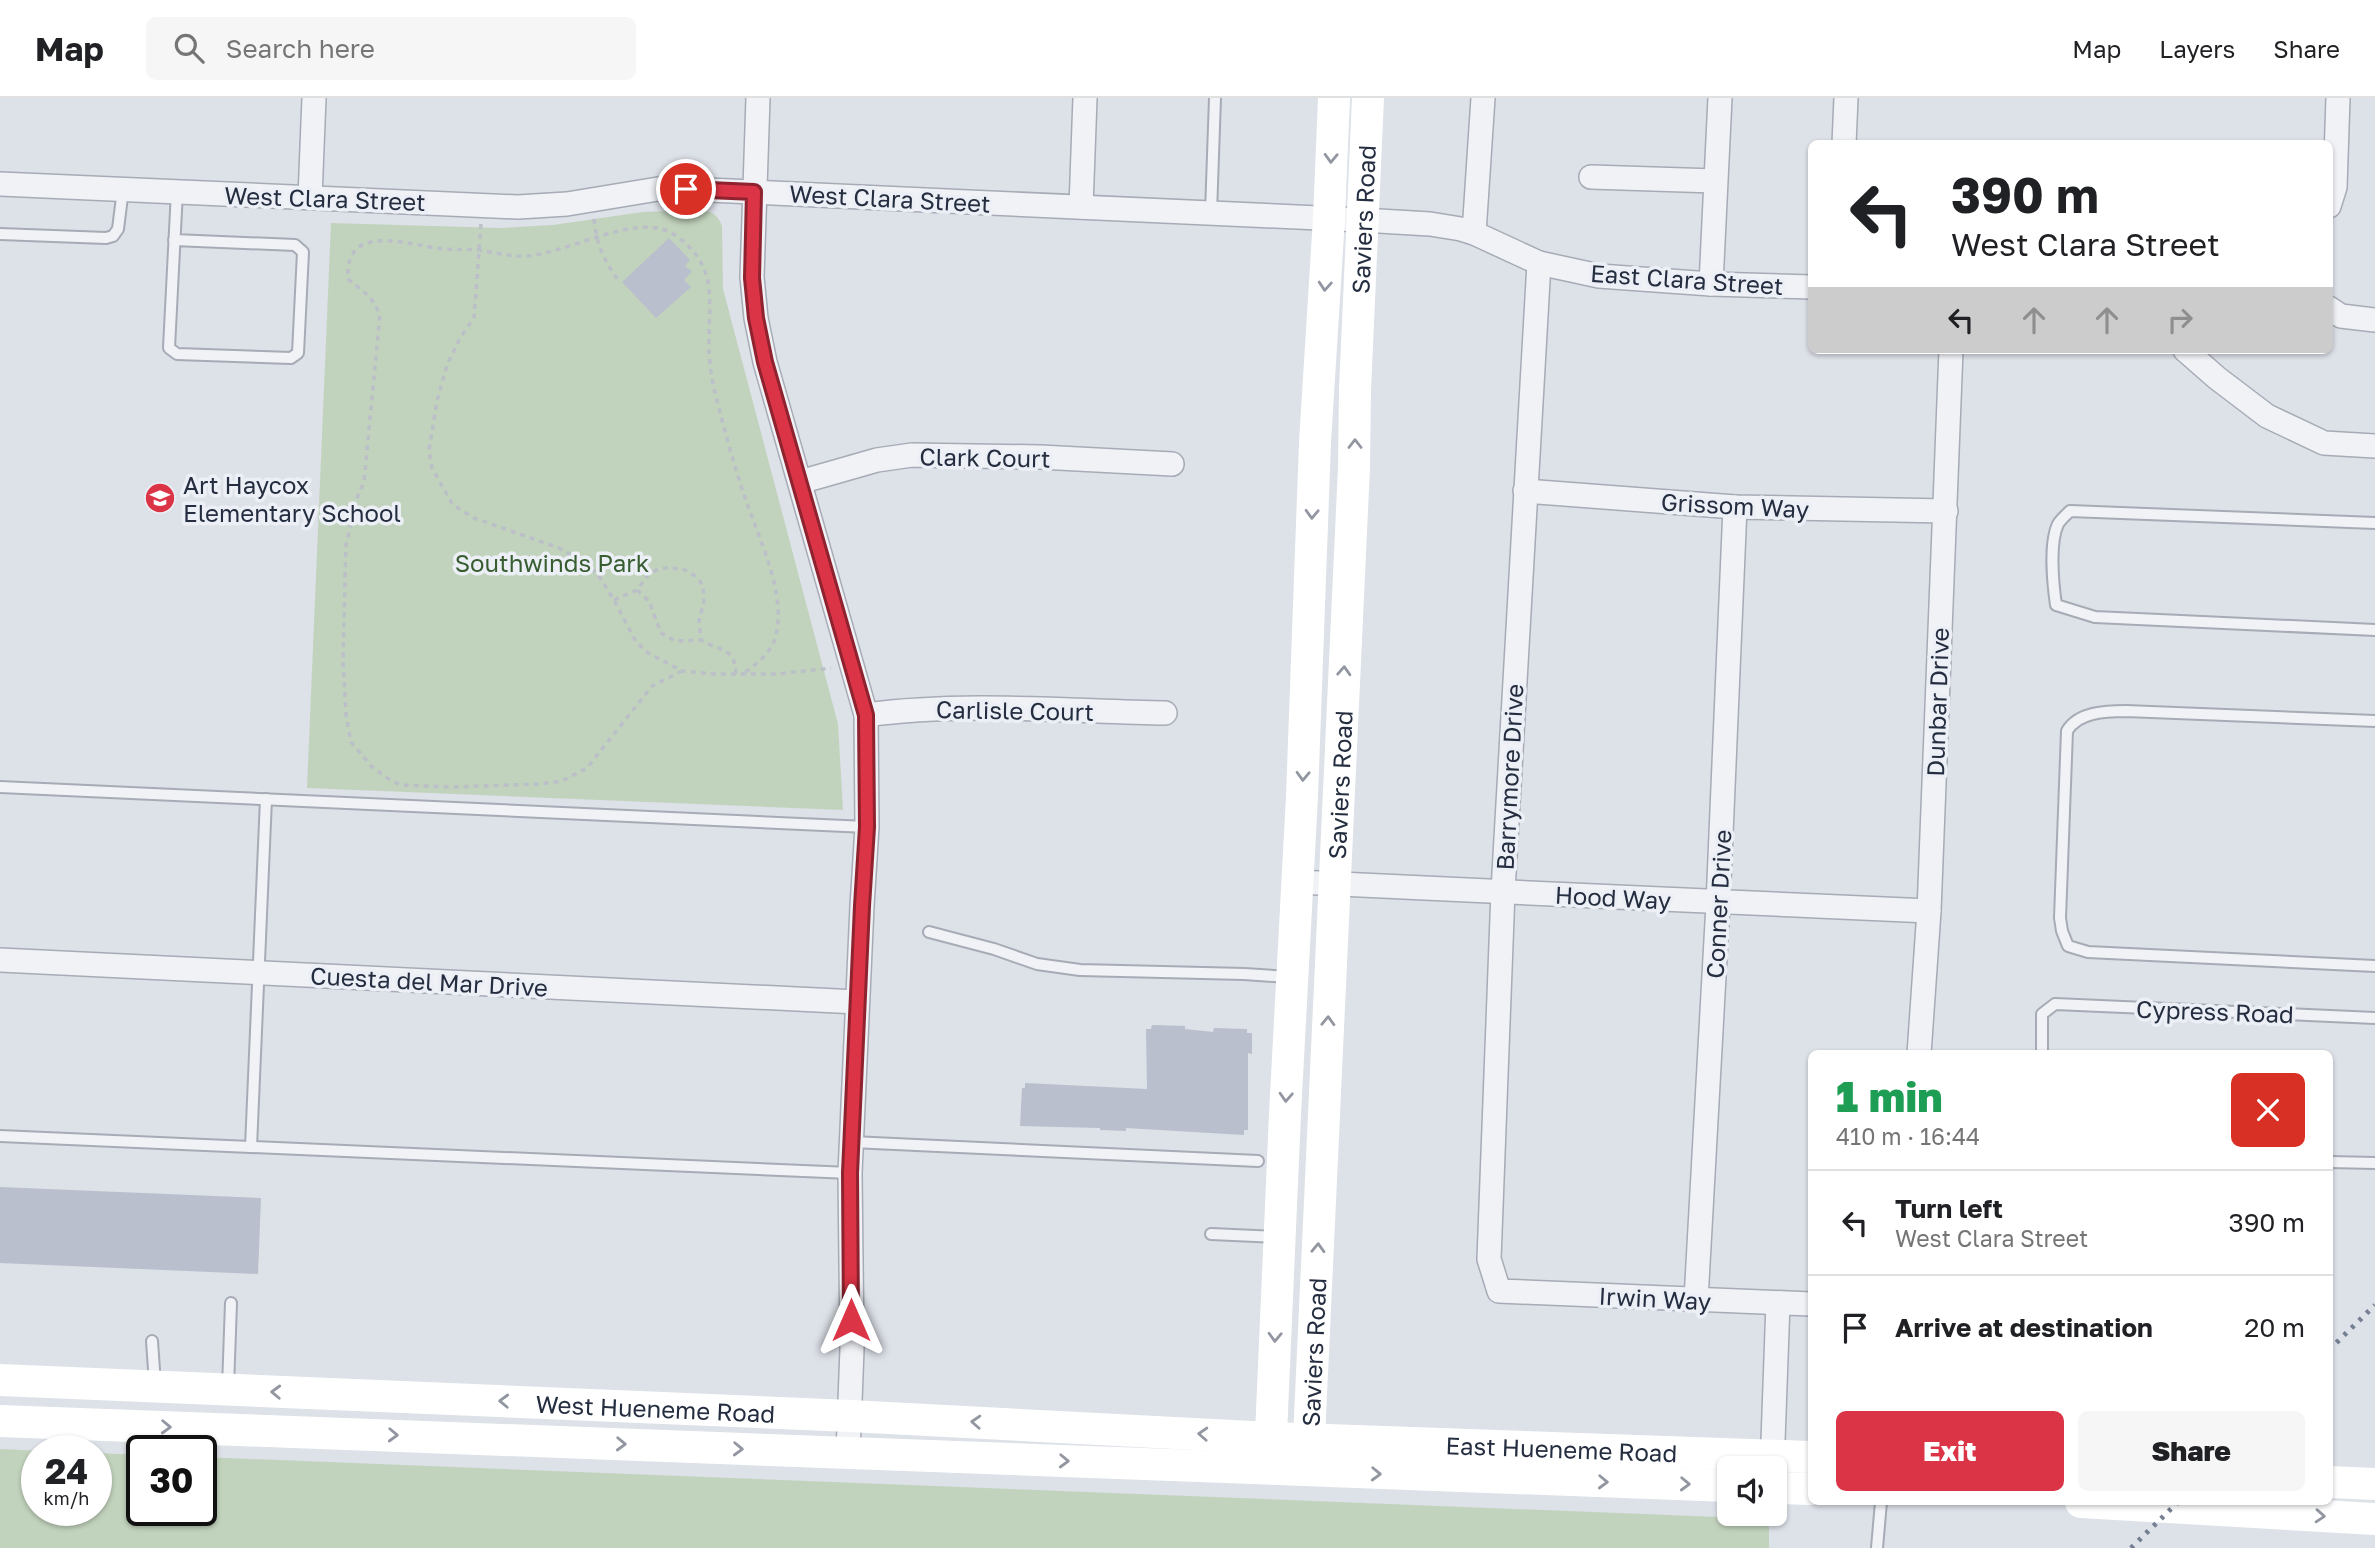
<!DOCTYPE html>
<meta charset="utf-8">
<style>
:root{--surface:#fff;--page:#f6f6f6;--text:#202124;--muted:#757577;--line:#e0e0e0;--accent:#db3446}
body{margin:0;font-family:"Golos Text",sans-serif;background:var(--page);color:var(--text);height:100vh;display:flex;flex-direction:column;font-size:26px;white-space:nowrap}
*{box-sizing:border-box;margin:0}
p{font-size:23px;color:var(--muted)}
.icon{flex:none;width:38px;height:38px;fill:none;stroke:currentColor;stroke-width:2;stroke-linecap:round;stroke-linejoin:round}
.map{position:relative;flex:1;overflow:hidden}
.sheet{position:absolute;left:1808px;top:952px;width:525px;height:455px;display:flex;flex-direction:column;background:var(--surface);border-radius:10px;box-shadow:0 2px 5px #0004}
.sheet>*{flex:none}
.guide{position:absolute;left:1808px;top:42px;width:525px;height:214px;border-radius:10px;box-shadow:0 2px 5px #0004;background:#fff;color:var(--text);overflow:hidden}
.tools{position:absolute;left:1717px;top:1358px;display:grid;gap:14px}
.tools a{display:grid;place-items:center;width:70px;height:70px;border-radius:10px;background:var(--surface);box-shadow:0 2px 5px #0004;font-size:35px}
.speed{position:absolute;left:21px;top:1337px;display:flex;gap:14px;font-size:35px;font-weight:700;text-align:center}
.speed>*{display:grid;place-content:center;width:91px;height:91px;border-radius:50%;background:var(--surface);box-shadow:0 2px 5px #0004;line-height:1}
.speed small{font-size:18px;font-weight:400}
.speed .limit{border:4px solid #111;border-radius:10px;background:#fff;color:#111}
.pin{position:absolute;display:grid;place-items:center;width:60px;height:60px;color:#fff;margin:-30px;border:4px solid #fff;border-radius:50%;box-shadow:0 2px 7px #0007}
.me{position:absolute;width:77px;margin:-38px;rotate:0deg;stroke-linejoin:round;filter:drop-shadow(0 0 5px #0008)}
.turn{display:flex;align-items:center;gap:24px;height:147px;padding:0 28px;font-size:32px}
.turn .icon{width:91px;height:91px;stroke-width:2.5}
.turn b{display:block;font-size:49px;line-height:60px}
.lanes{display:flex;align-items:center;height:66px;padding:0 28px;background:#0003;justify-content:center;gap:35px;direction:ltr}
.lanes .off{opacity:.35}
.round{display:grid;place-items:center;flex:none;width:74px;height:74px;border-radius:10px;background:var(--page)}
.summary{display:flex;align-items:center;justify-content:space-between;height:119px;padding:0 28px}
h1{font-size:42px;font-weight:800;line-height:52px;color:#1e9e55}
.button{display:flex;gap:14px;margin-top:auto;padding:14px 28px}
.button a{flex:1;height:80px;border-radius:10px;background:var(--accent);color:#fff;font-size:28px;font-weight:800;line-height:80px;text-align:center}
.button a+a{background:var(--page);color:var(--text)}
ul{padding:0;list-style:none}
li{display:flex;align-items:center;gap:21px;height:105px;padding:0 28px;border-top:2px solid var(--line)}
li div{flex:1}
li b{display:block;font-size:26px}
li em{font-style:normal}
header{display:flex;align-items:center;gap:42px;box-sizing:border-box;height:98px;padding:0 35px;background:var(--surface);border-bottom:2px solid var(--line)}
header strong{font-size:33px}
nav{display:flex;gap:38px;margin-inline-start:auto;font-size:24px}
.search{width:490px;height:63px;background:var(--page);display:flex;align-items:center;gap:18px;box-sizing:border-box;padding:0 24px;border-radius:10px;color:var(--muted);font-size:26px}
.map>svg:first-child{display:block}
.green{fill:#c2d3bd}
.building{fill:#b9bfcc}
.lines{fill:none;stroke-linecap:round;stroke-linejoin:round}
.service-casing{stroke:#a6abb6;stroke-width:14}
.minor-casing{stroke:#a6abb6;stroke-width:26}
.path{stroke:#bbbfc7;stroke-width:3.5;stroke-dasharray:5 5;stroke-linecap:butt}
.service{stroke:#f0f2f6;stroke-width:10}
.minor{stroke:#f0f2f6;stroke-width:23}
.secondary{stroke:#fff;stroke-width:32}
.rail{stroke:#757f93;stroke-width:5;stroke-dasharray:3.5 7;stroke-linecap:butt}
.oneway{stroke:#9296a0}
.route-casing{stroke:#8e222e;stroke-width:18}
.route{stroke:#db3446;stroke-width:12}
.labels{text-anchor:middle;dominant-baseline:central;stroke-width:7;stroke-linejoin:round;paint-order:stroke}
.street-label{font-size:24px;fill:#252e40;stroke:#ecf0f6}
.poi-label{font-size:24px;fill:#252e40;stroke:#ecf0f6;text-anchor:start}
.park-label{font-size:24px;fill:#375d31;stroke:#ecf0f6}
</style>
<header>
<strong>Map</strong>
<div class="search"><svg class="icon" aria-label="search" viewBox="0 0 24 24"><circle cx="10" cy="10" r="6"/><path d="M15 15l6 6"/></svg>Search here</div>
<nav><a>Map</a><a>Layers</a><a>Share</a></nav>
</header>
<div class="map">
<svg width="2375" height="1450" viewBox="0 0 2375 1450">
<rect width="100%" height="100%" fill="#dde1e8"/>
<!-- green -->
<g class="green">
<path d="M 698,112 C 711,113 717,115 722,128 L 723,191 L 838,626 L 843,712 L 307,690 L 331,125 L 501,130 L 553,127 L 643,114 Z"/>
<path d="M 0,1351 L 45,1353 L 37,1353 L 37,1412 L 96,1412 L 96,1355 L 142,1357 L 142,1412 L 201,1412 L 201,1359 L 1769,1421 L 1769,1450 L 0,1450 Z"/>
</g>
<!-- building -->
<g class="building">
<path d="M 669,140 L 690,162 L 685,168 L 692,173 L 684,182 L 691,189 L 656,220 L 622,184 Z"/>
<path d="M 1152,927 L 1185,928 L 1185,931 L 1213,934 L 1214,930 L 1247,931 L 1247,935 L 1252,935 L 1252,956 L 1248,955 L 1248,1032 L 1244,1032 L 1244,1037 L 1126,1030 L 1126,1033 L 1100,1032 L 1100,1030 L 1020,1028 L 1022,990 L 1025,990 L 1025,985 L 1147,991 L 1146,931 L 1151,931 Z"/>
<path d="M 0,1089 L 261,1100 L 258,1176 L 0,1165 Z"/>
</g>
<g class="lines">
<!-- service casing -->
<g class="service-casing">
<g id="service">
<path d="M 1211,115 L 1215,0"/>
<path d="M 0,136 L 106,140 L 113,138 L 118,131 L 123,91"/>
<path d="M 174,142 L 295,147 L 303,154 L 298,255 L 291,260 L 177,256 L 169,250 L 177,93"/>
<path d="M 2375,425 L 2070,413 C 2067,416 2061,421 2058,426 C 2049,445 2053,486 2056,507 L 2095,519 L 2375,532"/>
<path d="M 2375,623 L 2126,613 C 2106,613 2078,614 2067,633 L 2060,820 L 2062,833 L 2068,848 L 2088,854 L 2375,868"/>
<path d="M 0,689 L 867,729"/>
<path d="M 929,834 L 994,851 L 1037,866 L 1080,872 L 1244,876 L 1289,879"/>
<path d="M 2042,956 L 2042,916 L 2055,906 L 2375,920"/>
<path d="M 0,1038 L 850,1075"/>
<path d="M 852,1044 L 1258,1063"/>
<path d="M 251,1049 L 266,701"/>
<path d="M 2329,1064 L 2375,1065"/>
<path d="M 1211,1136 L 1277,1139"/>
<path d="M 152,1243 L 155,1286"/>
<path d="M 228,1289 L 231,1205"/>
<path d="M 1877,1450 L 1881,1404"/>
</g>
</g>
<!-- minor casing -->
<g class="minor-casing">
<g id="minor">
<path d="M 758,0 L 752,179 L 756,220 L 765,264 L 866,617 L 867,729 L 862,808 L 850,1075 L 852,1251 L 848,1355"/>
<path d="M 1844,46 L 1846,0"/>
<path d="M 1591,79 L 1715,83"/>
<path d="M 0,86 L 518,109 L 567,106 L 664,90 L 1362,122 L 1430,126 L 1461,131 L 1474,135 L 1539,165 L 1599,178 L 1711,186 L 1811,189"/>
<path d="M 310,99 L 314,0"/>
<path d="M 2329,108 L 2335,89 L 2338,0"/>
<path d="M 1081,109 L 1085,0"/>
<path d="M 1474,135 L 1483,0"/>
<path d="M 1539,165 L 1503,793 L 1489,1161 L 1499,1193 L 1811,1206"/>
<path d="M 1711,186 L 1720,0"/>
<path d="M 2329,210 L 2341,218 L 2375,222"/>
<path d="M 2185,252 L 2217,280 L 2267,318 L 2324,345 L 2375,348"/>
<path d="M 800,384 L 877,362 L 912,357 L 1040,359 L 1172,366"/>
<path d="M 1525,393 L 1735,409 L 1946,413"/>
<path d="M 866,617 C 965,604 1065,613 1165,615"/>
<path d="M 1297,784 C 1508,793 1718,805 1929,813"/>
<path d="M 0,862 L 857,904"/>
<path d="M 1919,956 L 1929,813 L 1951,252"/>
<path d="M 1696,1202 L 1718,806 L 1735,409"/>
<path d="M 1772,1370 L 1778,1205"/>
</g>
</g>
<!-- path -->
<g class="path">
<path d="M 594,121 C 596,145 605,165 619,183"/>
<path d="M 481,126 L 474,220 L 460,240 L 447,267 L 437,303 L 429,352 L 432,370 L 453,407 L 474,420 L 559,450 L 590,468 L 601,481 L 614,502 L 636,544 L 648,555 L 682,573 L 713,576 L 778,576 L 831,570"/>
<path d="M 637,492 L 649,503 L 661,535 L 675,543 L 701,542"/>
<path d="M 614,502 L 637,492 L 648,477 L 656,472 L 667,470 L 683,471 L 697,479 L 703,488 L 704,503 L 699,523 L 701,542 C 721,554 735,549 736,576"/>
<path d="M 682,573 L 652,588 L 587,670 L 562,683 L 540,686 L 450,689 L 400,687 L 387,680 L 371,668 L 351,644 L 346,617 L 343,562 L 346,447 L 357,400 L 364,384 L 380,216 L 370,199 L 348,181 C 344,123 409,147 442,151 C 455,152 467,151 479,152 C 492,154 504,157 516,158 C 560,162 636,110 675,137 C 718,167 709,200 709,246 C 709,265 712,284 717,303 C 726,337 735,372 747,405 C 760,443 786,496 776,537 C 772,555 757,565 743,576"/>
</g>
<!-- service -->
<use href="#service" class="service"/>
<!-- minor -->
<use href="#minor" class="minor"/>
<!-- secondary -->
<g class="secondary">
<path id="s1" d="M 0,1282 L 850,1318 L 1271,1340 L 1811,1359"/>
<path d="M 0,1323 L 1729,1388"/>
<path d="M 1270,1359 L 1285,1016 L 1302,698 L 1315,344 L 1329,120 L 1334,0"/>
<path id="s2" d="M 1308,1362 L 1354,369 L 1355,292 L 1368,0"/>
<path d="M 2329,1384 L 2375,1386"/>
<path d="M 1774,1390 L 1811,1391"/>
<path d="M 2081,1404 L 2375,1421"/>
</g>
<!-- rail -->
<g class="rail">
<path d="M 2329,1252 L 2375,1207"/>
<path d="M 2131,1450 L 2178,1404"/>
</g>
</g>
<!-- one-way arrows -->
<defs><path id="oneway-chevron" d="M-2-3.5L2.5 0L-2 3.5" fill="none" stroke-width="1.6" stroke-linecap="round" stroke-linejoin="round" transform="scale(1.75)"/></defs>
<g class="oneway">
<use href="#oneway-chevron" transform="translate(1331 60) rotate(92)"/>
<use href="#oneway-chevron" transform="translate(1325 188) rotate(94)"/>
<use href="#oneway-chevron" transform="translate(1355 346) rotate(-90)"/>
<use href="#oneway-chevron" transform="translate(1312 416) rotate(92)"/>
<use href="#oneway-chevron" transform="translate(1344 573) rotate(-87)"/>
<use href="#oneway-chevron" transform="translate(1303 678) rotate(92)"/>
<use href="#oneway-chevron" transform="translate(1328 923) rotate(-88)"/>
<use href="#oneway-chevron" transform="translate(1286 999) rotate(93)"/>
<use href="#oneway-chevron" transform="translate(1318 1150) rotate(-88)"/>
<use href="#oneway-chevron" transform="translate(1275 1239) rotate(92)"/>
<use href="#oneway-chevron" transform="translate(276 1294) rotate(-178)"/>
<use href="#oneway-chevron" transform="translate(504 1303) rotate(-178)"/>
<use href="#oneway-chevron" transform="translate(976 1324) rotate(-177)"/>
<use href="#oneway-chevron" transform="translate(166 1329) rotate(2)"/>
<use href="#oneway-chevron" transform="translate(1203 1336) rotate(-177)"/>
<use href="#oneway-chevron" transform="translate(393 1337) rotate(2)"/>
<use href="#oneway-chevron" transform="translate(621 1346) rotate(2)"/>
<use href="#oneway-chevron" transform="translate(738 1351) rotate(2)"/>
<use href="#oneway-chevron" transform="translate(1064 1363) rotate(2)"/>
<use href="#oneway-chevron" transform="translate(1376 1376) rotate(2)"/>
<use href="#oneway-chevron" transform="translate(1603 1384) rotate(2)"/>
<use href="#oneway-chevron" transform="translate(1685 1386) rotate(2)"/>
<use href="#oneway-chevron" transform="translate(2320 1418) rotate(4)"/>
</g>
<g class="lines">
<!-- route casing -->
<g class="route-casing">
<path id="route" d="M 686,91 L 754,94 L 752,180 L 756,220 L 765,264 L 866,617 L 867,729 L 862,808 L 850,1075 L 851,1222"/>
</g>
<!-- route -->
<use href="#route" class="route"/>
</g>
<!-- icons -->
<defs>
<g id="school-disc" transform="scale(1.575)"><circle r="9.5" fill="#db3446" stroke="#ecf0f6"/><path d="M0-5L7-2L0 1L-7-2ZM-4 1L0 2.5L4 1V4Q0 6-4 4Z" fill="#fff"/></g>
</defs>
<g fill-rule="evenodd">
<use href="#school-disc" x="160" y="400"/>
</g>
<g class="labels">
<!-- street labels -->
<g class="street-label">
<text transform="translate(325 100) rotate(2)">West Clara Street</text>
<text transform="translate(890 100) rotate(3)">West Clara Street</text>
<text stroke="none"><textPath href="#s2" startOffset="1242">Saviers Road</textPath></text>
<text transform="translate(1687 181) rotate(4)">East Clara Street</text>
<text transform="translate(985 359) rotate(1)">Clark Court</text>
<text transform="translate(1735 407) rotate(3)">Grissom Way</text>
<text transform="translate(1937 604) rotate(-88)">Dunbar Drive</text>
<text transform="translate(1015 612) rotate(1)">Carlisle Court</text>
<text transform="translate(1509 679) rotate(-87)">Barrymore Drive</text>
<text stroke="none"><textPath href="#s2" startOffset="676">Saviers Road</textPath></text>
<text transform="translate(1613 799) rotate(3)">Hood Way</text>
<text transform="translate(1718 806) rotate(-87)">Conner Drive</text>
<text transform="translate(429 883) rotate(3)">Cuesta del Mar Drive</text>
<text transform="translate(2215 913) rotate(2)">Cypress Road</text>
<text transform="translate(1655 1200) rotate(3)">Irwin Way</text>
<text stroke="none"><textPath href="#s2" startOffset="108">Saviers Road</textPath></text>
<text stroke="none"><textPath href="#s1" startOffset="656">West Hueneme Road</textPath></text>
<text stroke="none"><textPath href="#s1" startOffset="1563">East Hueneme Road</textPath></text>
</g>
<!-- poi labels -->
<g class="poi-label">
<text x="183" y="386">Art Haycox<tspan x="183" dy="28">Elementary School</tspan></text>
</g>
<!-- park labels -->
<g class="park-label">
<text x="552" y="464">Southwinds Park</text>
</g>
</g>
</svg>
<div class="tools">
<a><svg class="icon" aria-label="sound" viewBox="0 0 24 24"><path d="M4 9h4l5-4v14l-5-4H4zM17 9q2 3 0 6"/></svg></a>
</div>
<div class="speed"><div>24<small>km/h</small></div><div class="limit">30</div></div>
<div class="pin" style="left:686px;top:91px;background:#d93025"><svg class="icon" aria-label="arrive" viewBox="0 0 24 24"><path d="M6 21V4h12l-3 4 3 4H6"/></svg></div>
<svg class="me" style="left:851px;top:1222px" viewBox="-20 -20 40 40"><path d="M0-17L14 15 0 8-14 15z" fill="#db3446" stroke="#fff" stroke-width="4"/></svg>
<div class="guide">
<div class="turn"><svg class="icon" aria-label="left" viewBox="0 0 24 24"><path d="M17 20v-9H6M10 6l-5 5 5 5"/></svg><div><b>390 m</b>West Clara Street</div></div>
<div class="lanes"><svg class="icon" aria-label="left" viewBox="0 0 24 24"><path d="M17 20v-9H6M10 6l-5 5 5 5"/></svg><svg class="icon off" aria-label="ahead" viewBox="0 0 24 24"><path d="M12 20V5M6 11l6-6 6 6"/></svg><svg class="icon off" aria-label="ahead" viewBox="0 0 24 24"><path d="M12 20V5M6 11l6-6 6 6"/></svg><svg class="icon off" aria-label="right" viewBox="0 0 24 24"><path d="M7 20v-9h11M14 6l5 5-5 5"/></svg></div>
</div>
<section class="sheet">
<div class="summary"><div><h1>1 min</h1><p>410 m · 16:44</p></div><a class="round" style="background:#d93025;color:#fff"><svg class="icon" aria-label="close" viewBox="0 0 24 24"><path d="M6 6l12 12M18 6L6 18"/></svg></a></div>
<ul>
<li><svg class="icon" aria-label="left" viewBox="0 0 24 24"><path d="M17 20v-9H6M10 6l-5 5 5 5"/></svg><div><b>Turn left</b><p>West Clara Street</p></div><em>390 m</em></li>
<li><svg class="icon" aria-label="arrive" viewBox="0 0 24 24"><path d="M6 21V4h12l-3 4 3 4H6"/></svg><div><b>Arrive at destination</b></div><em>20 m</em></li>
</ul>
<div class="button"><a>Exit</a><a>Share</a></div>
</section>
</div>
